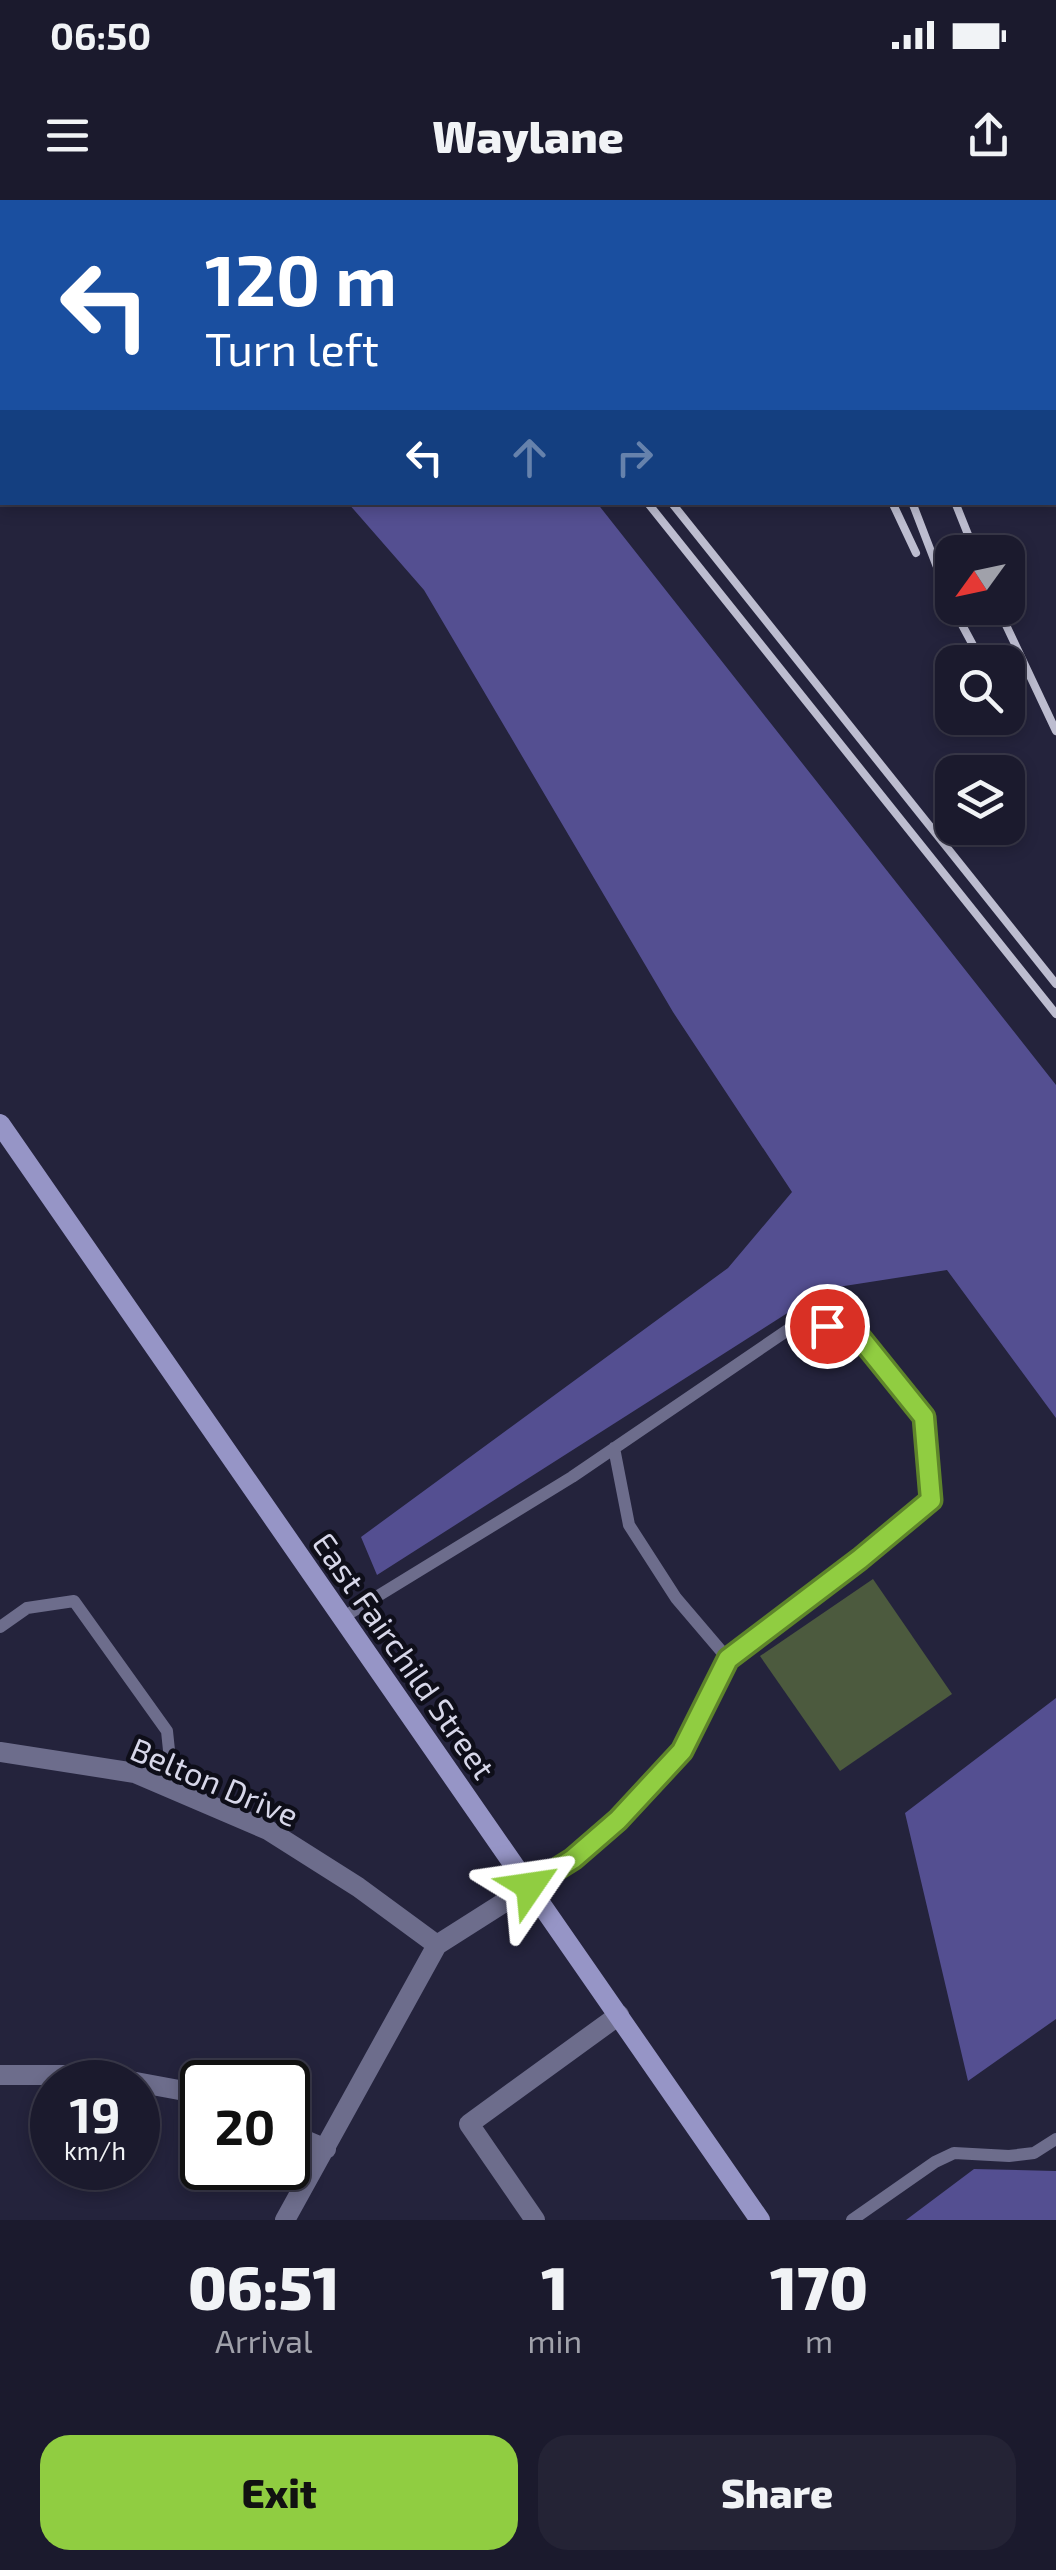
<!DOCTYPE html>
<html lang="en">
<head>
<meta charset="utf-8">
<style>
	:root { --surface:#1b1a2d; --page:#242335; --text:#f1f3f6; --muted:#a0a1aa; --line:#393849; --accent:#90cd41 }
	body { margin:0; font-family:"Exo 2",sans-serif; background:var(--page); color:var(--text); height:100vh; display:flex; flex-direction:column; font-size:38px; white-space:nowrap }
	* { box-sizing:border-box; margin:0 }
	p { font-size:32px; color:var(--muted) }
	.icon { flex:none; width:55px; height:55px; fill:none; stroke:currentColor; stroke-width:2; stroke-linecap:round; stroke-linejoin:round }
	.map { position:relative; height:2020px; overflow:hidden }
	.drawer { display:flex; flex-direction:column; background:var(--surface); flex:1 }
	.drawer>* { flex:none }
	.hud { position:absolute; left:0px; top:0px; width:1058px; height:305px; box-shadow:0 5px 15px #0003,0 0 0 2px var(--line); background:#1a4fa0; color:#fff; overflow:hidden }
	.needle { width:65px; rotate:237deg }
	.controls { position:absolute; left:935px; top:335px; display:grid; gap:20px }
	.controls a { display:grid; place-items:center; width:90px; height:90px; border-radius:20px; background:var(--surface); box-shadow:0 5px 15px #0003,0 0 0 2px var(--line); font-size:50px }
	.speed { position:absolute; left:30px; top:1860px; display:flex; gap:20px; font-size:50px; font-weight:700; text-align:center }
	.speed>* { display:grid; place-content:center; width:130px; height:130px; border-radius:50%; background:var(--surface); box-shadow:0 5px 15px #0003,0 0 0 2px var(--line); line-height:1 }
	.speed small { font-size:25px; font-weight:400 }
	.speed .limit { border:5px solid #111; border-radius:15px; background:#fff; color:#111 }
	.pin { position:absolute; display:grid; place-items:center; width:85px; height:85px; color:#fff; margin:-42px; border:5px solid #fff; border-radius:50%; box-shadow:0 2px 10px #0007 }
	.me { position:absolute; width:110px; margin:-55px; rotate:58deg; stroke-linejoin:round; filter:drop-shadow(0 0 8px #0008) }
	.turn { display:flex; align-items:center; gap:35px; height:210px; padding:0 40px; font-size:45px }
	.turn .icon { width:130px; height:130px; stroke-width:2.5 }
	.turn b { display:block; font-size:70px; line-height:85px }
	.lanes { display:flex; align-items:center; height:95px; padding:0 40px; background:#0003; justify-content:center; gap:50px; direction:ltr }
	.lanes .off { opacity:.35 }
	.eta { display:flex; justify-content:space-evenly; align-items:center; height:170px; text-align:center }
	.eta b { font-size:60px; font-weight:800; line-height:70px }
	.primary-button { display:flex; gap:20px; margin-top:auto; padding:20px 40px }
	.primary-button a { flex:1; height:115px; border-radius:30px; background:var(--accent); color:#111; font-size:40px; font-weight:800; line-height:115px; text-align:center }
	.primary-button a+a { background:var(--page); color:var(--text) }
	.status { display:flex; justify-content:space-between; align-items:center; height:70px; padding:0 50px; background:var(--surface); direction:ltr }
	.status svg { height:28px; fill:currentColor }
	header { display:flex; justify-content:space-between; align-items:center; height:130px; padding:0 40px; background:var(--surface); font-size:45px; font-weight:800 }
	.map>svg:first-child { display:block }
	.forest { fill:#544f91 }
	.building { fill:#4c5a3e }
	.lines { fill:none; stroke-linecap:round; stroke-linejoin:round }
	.lane { stroke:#6d6d8c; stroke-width:12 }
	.street { stroke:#6d6d8c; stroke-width:20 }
	.secondary { stroke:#9695c6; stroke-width:20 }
	.rail { stroke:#bdbdd0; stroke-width:8 }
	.route-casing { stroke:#5e852a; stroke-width:25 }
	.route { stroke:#90cd41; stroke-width:18 }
	.labels { text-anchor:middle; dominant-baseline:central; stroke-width:9; stroke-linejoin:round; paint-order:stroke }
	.street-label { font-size:32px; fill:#d7d7e9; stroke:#0e0e19 }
</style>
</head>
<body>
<div class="status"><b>06:50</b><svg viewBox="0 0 49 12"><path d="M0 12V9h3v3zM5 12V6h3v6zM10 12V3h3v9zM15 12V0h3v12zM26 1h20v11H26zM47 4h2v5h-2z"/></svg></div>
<header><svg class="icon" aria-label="menu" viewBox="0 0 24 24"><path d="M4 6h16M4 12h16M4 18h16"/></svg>Waylane<svg class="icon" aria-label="share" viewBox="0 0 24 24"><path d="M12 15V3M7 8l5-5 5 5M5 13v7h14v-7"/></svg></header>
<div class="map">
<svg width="1056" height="2020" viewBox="0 0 1056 2020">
	<rect width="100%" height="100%" fill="#24233c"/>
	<path class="forest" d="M84,0H358L360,2H86Z
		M348,303H597L1056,885V1218L947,1070L825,1089L377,1375L361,1337L728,1068L792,992L673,812L424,390Z
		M1056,1498V1819L968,1881L905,1613Z
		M974,1969L1056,1971V2020H906Z"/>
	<path class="building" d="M873,1379L952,1494L840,1571L760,1456Z"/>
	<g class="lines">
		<path class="lane" d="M1055,18L1056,17
			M614,1248L629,1325L676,1398L728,1459
			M342,1418L572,1277L801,1121L854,1130L924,1217L931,1300L728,1459L682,1551L618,1620L573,1659L530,1686
			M0,1427L27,1408L74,1401L167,1531L173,1589
			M852,2020L935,1962L954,1953L1009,1956L1034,1953L1056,1939"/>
		<path class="street" d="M0,1552L135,1573L268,1630L358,1687L437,1745
			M0,1875H98L190,1892L202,1897
			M288,1933L326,1949
			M285,2020L437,1745L530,1686
			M535,2020L469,1924L619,1815"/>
		<path class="secondary" d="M0,924L760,2020"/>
		<path class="rail" d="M405,0L407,2
			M429,0L431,2
			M725,0L726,2
			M807,0V2
			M841,0V2
			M647,302L1056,814
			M671,302L1056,784
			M892,302L916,353
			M912,302L952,406
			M955,302L975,352
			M953,408L982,462
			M998,408L1056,531"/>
	</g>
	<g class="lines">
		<defs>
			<path id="route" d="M530,1686L573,1659L618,1620L682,1551L728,1459L860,1359L931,1300L924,1217L854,1130L827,1126"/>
		</defs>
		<use href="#route" class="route-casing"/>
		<use href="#route" class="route"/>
	</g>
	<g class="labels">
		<g class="street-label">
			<text transform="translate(405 1455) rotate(55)">East Fairchild Street</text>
			<text transform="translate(215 1581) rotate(23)">Belton Drive</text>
		</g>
	</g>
</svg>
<div class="controls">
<a><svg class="needle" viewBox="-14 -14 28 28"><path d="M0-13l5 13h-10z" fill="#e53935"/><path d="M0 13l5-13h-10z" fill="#a0a1aa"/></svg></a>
<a><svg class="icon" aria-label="search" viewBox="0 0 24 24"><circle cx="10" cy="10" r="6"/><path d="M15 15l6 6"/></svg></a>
<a><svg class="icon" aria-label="layers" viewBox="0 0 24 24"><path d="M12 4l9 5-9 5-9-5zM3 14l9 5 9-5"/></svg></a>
</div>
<div class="speed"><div>19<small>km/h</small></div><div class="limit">20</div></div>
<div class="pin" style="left:827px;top:1126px;background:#d93025"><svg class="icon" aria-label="arrive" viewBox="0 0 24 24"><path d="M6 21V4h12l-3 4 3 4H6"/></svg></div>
<svg class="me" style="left:530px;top:1686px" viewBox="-20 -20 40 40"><path d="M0-17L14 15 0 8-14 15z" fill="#90cd41" stroke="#fff" stroke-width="4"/></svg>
<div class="hud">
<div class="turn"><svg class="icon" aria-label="left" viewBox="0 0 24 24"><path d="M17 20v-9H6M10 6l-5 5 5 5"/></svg><div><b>120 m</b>Turn left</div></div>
<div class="lanes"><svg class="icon" aria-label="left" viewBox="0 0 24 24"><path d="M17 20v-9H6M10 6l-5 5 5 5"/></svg><svg class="icon off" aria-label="ahead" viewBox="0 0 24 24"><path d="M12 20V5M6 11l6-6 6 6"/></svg><svg class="icon off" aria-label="right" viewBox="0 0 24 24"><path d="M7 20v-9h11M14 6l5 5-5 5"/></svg></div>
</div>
</div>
<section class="drawer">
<div class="eta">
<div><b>06:51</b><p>Arrival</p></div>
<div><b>1</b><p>min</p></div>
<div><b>170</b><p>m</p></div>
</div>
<div class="primary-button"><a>Exit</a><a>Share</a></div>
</section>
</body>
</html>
